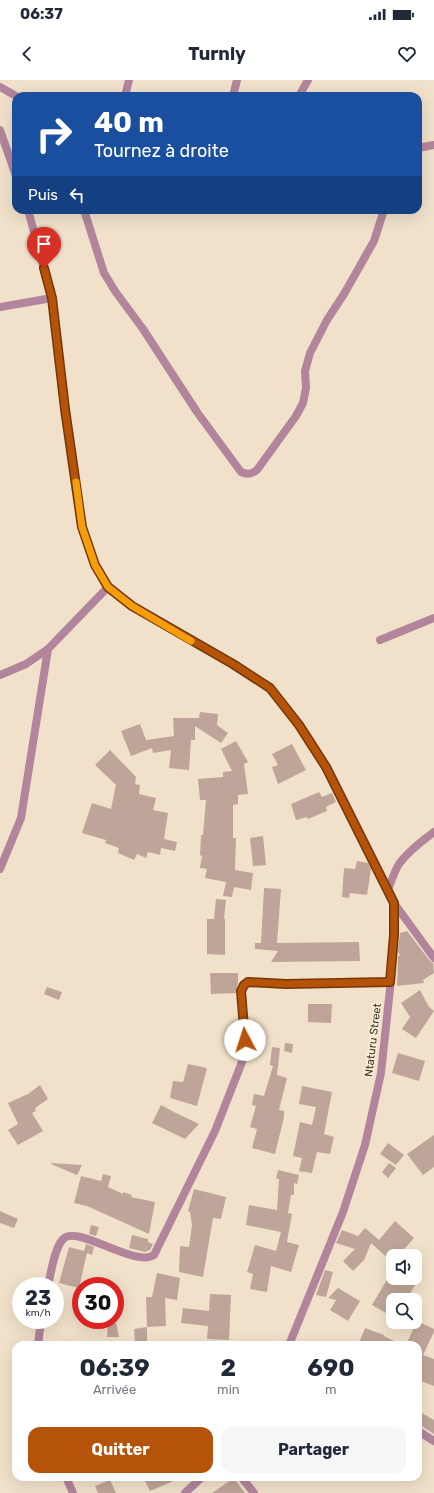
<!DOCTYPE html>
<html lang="fr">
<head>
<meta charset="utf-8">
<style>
	:root { --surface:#fff; --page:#f6f6f7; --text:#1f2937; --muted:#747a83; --accent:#b45309 }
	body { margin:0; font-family:Rubik,sans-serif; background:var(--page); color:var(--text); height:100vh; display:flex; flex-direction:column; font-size:15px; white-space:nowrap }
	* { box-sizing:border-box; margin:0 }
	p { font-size:13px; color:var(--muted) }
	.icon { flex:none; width:22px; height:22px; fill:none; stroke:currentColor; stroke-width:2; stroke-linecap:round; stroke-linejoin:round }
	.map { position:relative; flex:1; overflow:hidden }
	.sheet { position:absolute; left:12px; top:1261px; width:410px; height:140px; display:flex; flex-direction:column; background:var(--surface); border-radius:12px; box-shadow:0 4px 16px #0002 }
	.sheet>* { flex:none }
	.hud { position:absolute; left:12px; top:12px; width:410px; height:122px; border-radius:12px; box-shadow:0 4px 16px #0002; background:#1a4fa0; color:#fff; overflow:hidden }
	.controls { position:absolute; left:386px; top:1169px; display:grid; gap:8px }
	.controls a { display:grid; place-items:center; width:36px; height:36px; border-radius:8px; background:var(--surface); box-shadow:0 4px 16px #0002; font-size:20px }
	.speed { position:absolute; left:12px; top:1197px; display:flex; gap:8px; font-size:20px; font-weight:700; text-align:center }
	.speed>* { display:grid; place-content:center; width:52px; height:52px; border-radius:50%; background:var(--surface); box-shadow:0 4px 16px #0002; line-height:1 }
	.speed small { font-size:10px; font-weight:400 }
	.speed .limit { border:6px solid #d22; background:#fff; color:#111 }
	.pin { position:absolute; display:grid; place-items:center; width:34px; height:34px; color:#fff; margin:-41px -17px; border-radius:50% 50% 50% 0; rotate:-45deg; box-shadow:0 0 4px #0007 }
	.pin .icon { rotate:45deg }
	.me { position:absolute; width:44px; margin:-22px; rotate:355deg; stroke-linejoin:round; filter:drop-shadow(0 0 3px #0008) }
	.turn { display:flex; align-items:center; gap:14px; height:84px; padding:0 16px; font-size:18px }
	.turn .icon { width:52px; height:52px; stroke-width:2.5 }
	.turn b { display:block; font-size:28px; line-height:34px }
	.then { display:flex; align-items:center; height:38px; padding:0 16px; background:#0003; gap:8px; font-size:15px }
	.eta { display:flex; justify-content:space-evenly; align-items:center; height:68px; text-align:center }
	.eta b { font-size:24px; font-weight:700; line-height:28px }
	.primary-button { display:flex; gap:8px; margin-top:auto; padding:8px 16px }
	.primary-button a { flex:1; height:46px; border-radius:12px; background:var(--accent); color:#fff; font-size:16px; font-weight:700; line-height:46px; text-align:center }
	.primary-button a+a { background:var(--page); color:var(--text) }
	.status { display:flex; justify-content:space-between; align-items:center; height:28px; padding:0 20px; background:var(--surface); direction:ltr }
	.status svg { height:11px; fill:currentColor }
	header { display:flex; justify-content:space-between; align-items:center; height:52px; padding:0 16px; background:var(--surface); font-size:18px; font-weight:700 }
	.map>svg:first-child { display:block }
	.building { fill:#bfa599 }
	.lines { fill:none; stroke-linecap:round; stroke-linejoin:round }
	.minor { stroke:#b2859c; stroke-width:8 }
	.tertiary { stroke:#b2859c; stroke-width:8 }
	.route-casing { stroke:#753606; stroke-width:10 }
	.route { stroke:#b45309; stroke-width:7 }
	.slow { stroke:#f59e0b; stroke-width:7 }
	.labels { text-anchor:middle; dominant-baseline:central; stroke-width:3; stroke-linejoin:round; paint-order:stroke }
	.street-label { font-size:11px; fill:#393229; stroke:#feeed7 }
</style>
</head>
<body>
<div class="status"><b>06:37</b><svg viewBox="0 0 49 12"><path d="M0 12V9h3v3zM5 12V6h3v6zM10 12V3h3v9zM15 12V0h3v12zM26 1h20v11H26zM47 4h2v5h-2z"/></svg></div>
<header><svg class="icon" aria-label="back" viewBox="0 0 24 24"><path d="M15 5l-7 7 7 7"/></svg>Turnly<svg class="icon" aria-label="heart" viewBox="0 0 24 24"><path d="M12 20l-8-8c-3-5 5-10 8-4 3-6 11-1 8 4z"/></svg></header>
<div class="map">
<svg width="434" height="1413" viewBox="0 0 434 1413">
	<rect width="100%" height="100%" fill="#f1e1ca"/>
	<path class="building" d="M200,632L218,634L217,645L228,653L221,663L195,646V660H191L189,690L169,688L171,670L153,673L152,668L131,676L121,651L140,644L146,660L174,656L173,638H199Z
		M236,661L248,682L244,684L248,714L238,715V724L233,725V758H236L235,790L253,793L251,810L234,807L232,817L223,816L226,802L205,798L207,789L200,788L202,776L200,775L201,755H203L206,720H200L198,699L223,697V692L232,691L221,669Z
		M292,664L306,690L278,704L272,687L278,685L272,674Z
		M110,670L136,697L135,704L140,705L139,714L156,718L153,730L168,733L164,759L177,762L175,771L161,768L160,775L148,772L146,778L137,774L134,780L118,773L119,768L105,763L106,760L82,753L92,723L111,729L116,705L95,685Z
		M319,712L322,717L332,713L336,722L326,727L327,731L308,739L307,737L296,740L291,724Z
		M263,756L266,785L253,786L250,758Z
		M357,781L368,783L371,789L367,815L350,813L349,818L342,817L344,788L355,789Z
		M264,808L281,809L277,863L359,862L360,881L271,882L278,871L255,869V863H261Z
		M216,819L226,820L224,839H225V875L207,874V839H214Z
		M407,851L430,881L433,883L434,893L423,900L424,903L397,906L398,876H400L398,871L400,853Z
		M210,893H238V903L236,913L211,914Z
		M47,907L62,912L59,920L44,914Z
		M420,910L429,927L434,931L416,958L402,949L410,937L401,923Z
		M308,924H332L331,943L308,942Z
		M285,963L293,964L292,973L284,971Z
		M272,967L280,968L277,995L287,998L279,1030L284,1031V1037L275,1074L252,1068L257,1049L250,1047L256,1026L252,1025L254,1014L264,1016L273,986L270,985Z
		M398,973L425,981L419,1001L392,993Z
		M188,984L207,988L197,1026L170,1018L173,1001L183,1002Z
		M40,1005L48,1019L35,1028L36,1031L32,1033L43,1051L18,1065L8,1050L18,1044L8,1023L28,1014Z
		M302,1006L332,1012L324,1054L334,1057L330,1074L317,1072L312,1093L299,1091L302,1078L293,1076L300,1042L312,1045L316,1027L299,1024Z
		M161,1025L174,1032L199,1044L185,1059L152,1043Z
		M434,1055V1087L423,1095L407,1074Z
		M388,1063L404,1075L396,1085L380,1074Z
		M51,1083L82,1085L77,1095L51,1084Z
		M389,1083L396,1088L388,1098L382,1092Z
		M278,1090L299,1095L297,1104L294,1103V1115H291L288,1133L292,1134L287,1162L299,1165L291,1192L271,1186L267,1212L250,1209L253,1194L247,1192L255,1165L276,1171L281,1152L246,1145L249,1125L277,1130L279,1099H276Z
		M103,1094L111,1096L108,1107L123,1114V1112L132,1115L131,1117L155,1122L149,1154L87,1126L74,1123L81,1096L101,1101Z
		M194,1109L226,1117L221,1139L213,1138L203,1197L179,1192L180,1166L189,1167L192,1145L190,1132L188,1131Z
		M0,1131L18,1139L14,1148L0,1143Z
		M395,1141L414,1158L398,1176H393V1183L371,1163L364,1180L353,1191L343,1181L355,1169L336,1163L342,1150L358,1156L365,1148L379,1160Z
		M91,1145L99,1147L96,1156L89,1154Z
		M132,1155L148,1159V1162L153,1164L150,1170L145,1172L129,1168Z
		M86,1164L94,1167L92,1175L87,1173L79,1208L59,1203L69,1167L84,1171Z
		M325,1190L333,1192L326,1217L316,1215Z
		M157,1193L180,1198L177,1220L165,1218L166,1246L147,1247L146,1217H152Z
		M388,1198H404L415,1205L406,1220H393V1237L372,1225Z
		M338,1208L360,1221L348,1241L330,1230L336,1220L328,1218Z
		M210,1214L231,1215L229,1260L207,1259L208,1246L181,1243L183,1228L209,1231Z
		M417,1241L434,1249V1252L423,1275L434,1279V1306L418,1300V1265H406Z
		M108,1242L116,1243L119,1257H107Z
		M147,1247V1265H135L134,1249Z
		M365,1248L384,1255V1256L402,1265H358Z
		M420,1332L434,1340V1354L420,1345Z
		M143,1397H183L150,1411Z
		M234,1398L245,1413H212Z
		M110,1400L116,1413H98L95,1406Z"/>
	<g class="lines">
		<path class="minor" d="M0,7L16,16
			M125,16L129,0
			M233,16L237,0
			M299,16L308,0
			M418,68L434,65
			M84,130L104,193L115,211L143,249L197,332L241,392C248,395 251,394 257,390L296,336L303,323L306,308L305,291L310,273L327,240L344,214L374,161L384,130
			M0,227L52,218
			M380,560L434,538
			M0,595L26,584L48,569L108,507
			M0,789L21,738L48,569
			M388,810C391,802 394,792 399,784C407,773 423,760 434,752
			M394,823L434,878
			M48,1206C51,1193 54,1169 63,1159C77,1144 135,1188 154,1175L215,1051L242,982L245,960L241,911L243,905L249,902L286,904L390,902
			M38,1265L41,1240
			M418,1351L434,1361
			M66,1397L73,1413
			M241,1397L254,1413"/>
		<path class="tertiary" d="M0,50L16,96
			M28,130L52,218L65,329L82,447L95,485L108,507L132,526L233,585L270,608L299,645L326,687L394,823V855L390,909L381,993L365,1065L343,1132L289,1265
			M185,1413L202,1397"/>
	</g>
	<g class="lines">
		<defs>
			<path id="route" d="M44,188L52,218L65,329L82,447L95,485L108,507L132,526L233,584L270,608L299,645L326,687L394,823V855L390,902L286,904L248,902L244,905L241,911L245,960"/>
		</defs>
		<use href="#route" class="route-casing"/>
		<use href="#route" class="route"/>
		<path class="slow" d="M76,402L82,447L95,485L108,507L132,526L191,561"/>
	</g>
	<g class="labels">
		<g class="street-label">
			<text transform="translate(373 960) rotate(-83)">Ntaturu Street</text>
		</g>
	</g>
</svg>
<div class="controls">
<a><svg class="icon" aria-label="sound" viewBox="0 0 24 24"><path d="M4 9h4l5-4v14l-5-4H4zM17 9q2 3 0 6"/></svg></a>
<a><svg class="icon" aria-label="search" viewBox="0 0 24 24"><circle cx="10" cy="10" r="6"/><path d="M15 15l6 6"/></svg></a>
</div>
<div class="speed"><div>23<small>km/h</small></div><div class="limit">30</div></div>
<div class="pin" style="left:44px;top:188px;background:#d93025"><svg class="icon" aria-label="arrive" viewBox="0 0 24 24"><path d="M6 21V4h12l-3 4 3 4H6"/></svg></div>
<svg class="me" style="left:245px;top:960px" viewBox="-20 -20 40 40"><circle r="19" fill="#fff"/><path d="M0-13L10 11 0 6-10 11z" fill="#b45309"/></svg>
<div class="hud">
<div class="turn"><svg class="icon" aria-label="right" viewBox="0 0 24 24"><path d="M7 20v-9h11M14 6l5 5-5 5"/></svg><div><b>40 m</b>Tournez à droite</div></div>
<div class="then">Puis<svg class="icon" aria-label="left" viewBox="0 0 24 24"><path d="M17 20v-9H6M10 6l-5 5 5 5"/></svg></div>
</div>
<section class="sheet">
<div class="eta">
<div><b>06:39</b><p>Arrivée</p></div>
<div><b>2</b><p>min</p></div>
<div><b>690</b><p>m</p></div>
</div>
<div class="primary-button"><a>Quitter</a><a>Partager</a></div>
</section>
</div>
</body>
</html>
